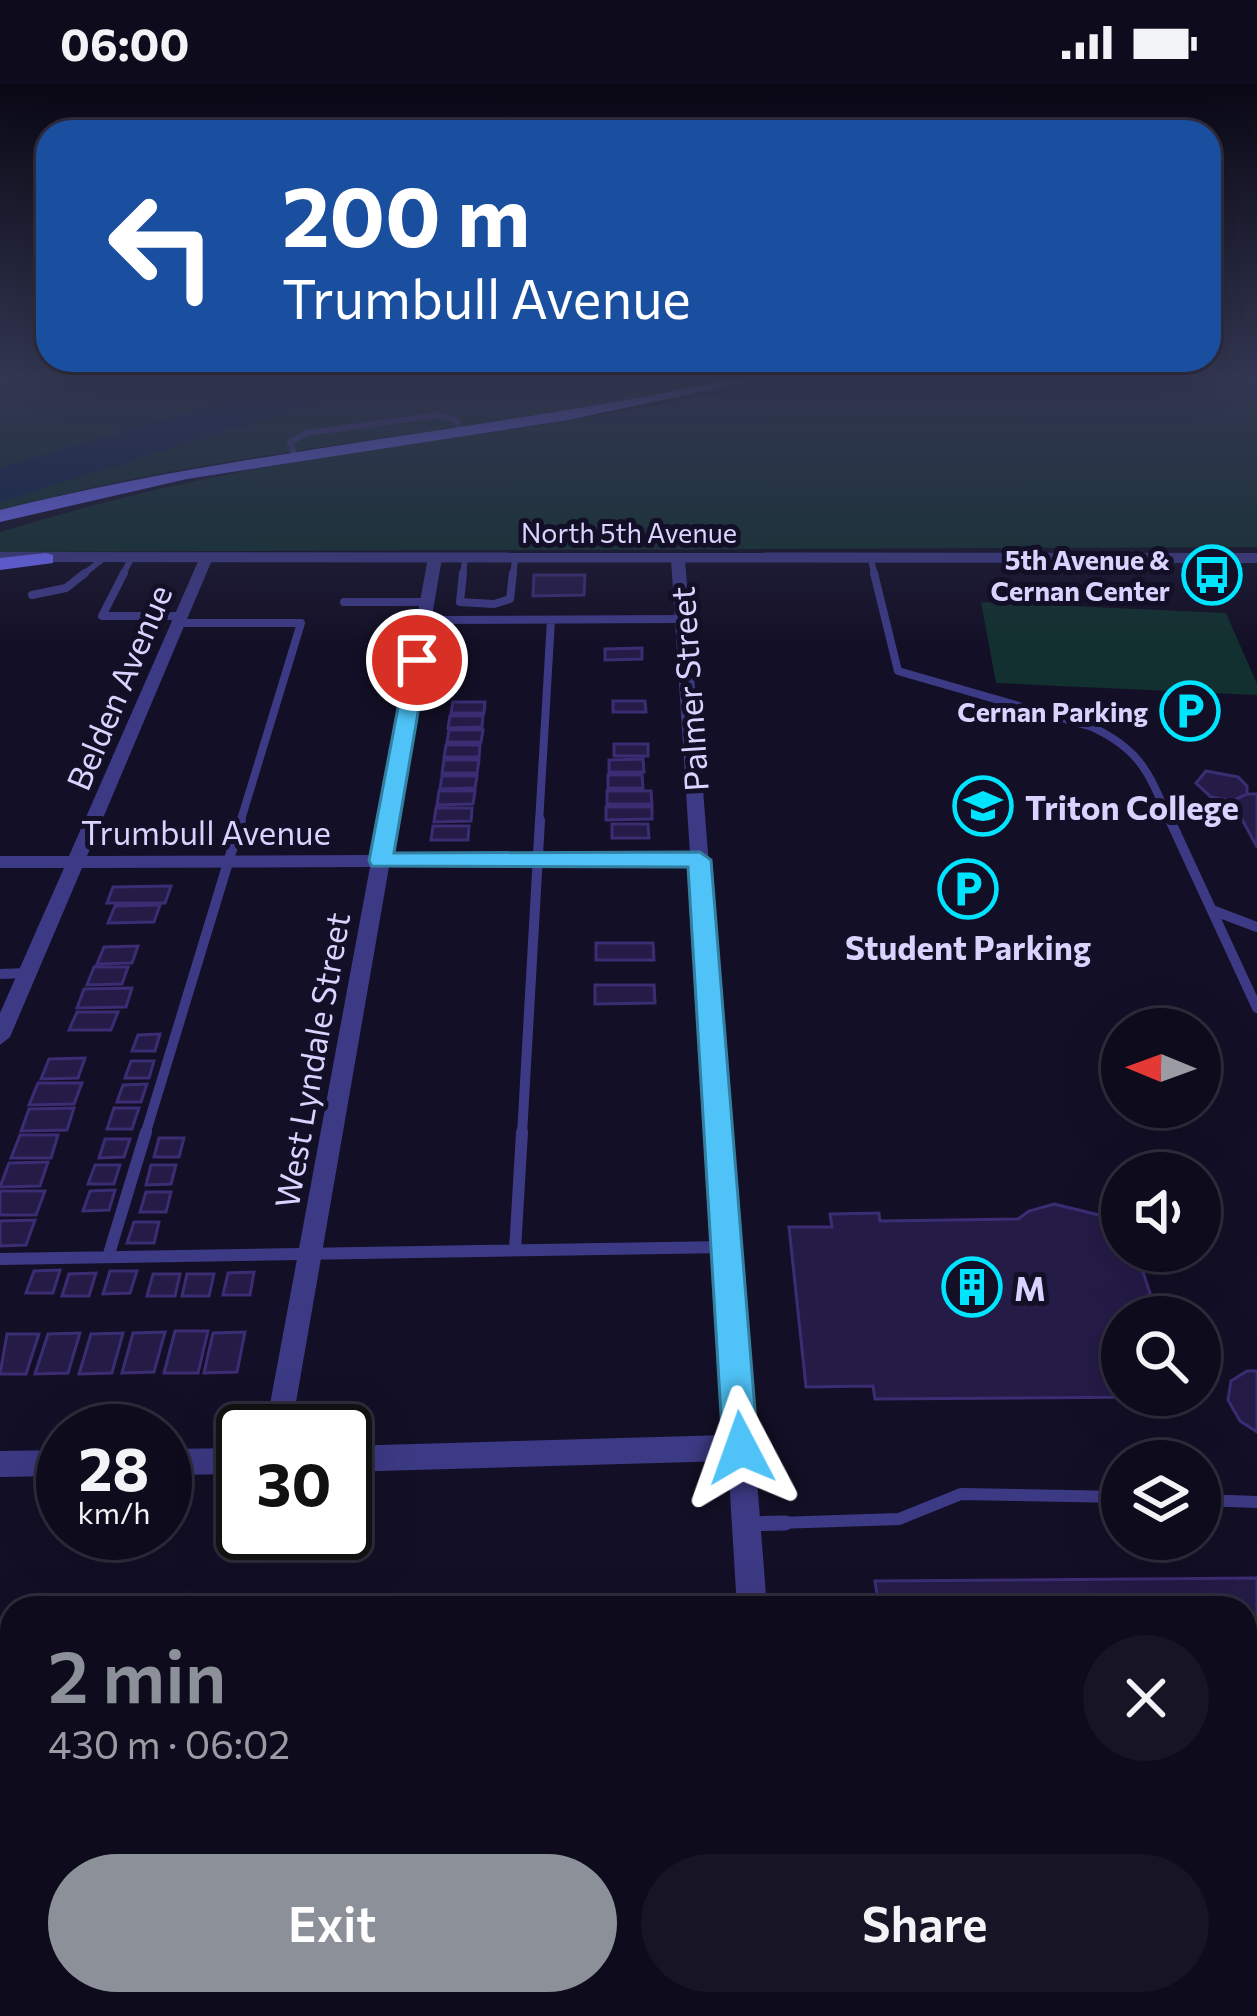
<!DOCTYPE html>
<html lang="en">
<head>
<meta charset="utf-8">
<style>
	:root { --surface:#0e0b1c; --page:#171425; --text:#f1f3f6; --muted:#9b9ba3; --line:#2e2b3b; --accent:#8c9099 }
	body { margin:0; font-family:Commissioner,sans-serif; background:var(--page); color:var(--text); height:100vh; display:flex; flex-direction:column; font-size:45px; white-space:nowrap }
	* { box-sizing:border-box; margin:0 }
	p { font-size:39px; color:var(--muted) }
	.icon { flex:none; width:66px; height:66px; fill:none; stroke:currentColor; stroke-width:2; stroke-linecap:round; stroke-linejoin:round }
	.map { position:relative; flex:1; overflow:hidden }
	.panel { position:absolute; left:0px; top:1512px; width:1257px; height:420px; display:flex; flex-direction:column; background:var(--surface); border-radius:36px 36px 0 0; box-shadow:0 12px 48px #0002,0 0 0 3px var(--line) }
	.panel>* { flex:none }
	.top-card { position:absolute; left:36px; top:36px; width:1185px; height:252px; border-radius:36px; box-shadow:0 12px 48px #0002,0 0 0 3px var(--line); background:#1a4fa0; color:#fff; overflow:hidden }
	.needle { width:78px; rotate:271deg }
	.buttons { position:absolute; left:1101px; top:924px; display:grid; gap:24px }
	.buttons a { display:grid; place-items:center; width:120px; height:120px; border-radius:50%; background:var(--surface); box-shadow:0 12px 48px #0002,0 0 0 3px var(--line); font-size:60px }
	.speed { position:absolute; left:36px; top:1320px; display:flex; gap:24px; font-size:60px; font-weight:700; text-align:center }
	.speed>* { display:grid; place-content:center; width:156px; height:156px; border-radius:50%; background:var(--surface); box-shadow:0 12px 48px #0002,0 0 0 3px var(--line); line-height:1 }
	.speed small { font-size:30px; font-weight:400 }
	.speed .limit { border:6px solid #111; border-radius:18px; background:#fff; color:#111 }
	.pin { position:absolute; display:grid; place-items:center; width:102px; height:102px; color:#fff; margin:-51px; border:6px solid #fff; border-radius:50%; box-shadow:0 3px 12px #0007 }
	.me { position:absolute; width:132px; margin:-66px; rotate:356deg; stroke-linejoin:round; filter:drop-shadow(0 0 9px #0008) }
	.turn { display:flex; align-items:center; gap:42px; height:252px; padding:0 48px; font-size:54px }
	.turn .icon { width:156px; height:156px; stroke-width:2.5 }
	.turn b { display:block; font-size:84px; line-height:102px }
	.round { display:grid; place-items:center; flex:none; width:126px; height:126px; border-radius:63px; background:var(--page) }
	.summary { display:flex; align-items:center; justify-content:space-between; height:204px; padding:0 48px }
	h1 { font-size:72px; font-weight:600; line-height:90px; color:var(--accent) }
	.primary-button { display:flex; gap:24px; margin-top:auto; padding:24px 48px }
	.primary-button a { flex:1; height:138px; border-radius:72px; background:var(--accent); color:#fff; font-size:48px; font-weight:600; line-height:138px; text-align:center }
	.primary-button a+a { background:var(--page); color:var(--text) }
	.status { display:flex; justify-content:space-between; align-items:center; height:84px; padding:0 60px; background:var(--surface); direction:ltr }
	.status svg { height:33px; fill:currentColor }
	.map>svg:first-child { display:block }
	.green { fill:#12302f }
	.water { fill:#0c2248 }
	.building { fill:#241b47; stroke:#3b2d73; stroke-width:3 }
	.lines { fill:none; stroke-linecap:round; stroke-linejoin:round }
	.service-far4 { stroke:#3d3a85; stroke-width:6 }
	.service-far3 { stroke:#3d3a85; stroke-width:8 }
	.service-far2 { stroke:#3d3a85; stroke-width:10 }
	.service-far1 { stroke:#3d3a85; stroke-width:12 }
	.service { stroke:#3d3a85; stroke-width:15 }
	.minor { fill:#3d3a85; fill-rule:evenodd }
	.tertiary { fill:#3d3a85; fill-rule:evenodd }
	.secondary { fill:#6f6bff; fill-rule:evenodd }
	.route { fill:#4fc3f7; stroke:#337fa1; stroke-width:3 }
	.labels { text-anchor:middle; dominant-baseline:central; stroke-width:10; stroke-linejoin:round; paint-order:stroke }
	.far-street-label { font-size:27px; fill:#d9d4ff; stroke:#130f26 }
	.far-poi-label { font-size:27px; font-weight:bold; fill:#d9d4ff; stroke:#130f26; text-anchor:end }
	.street-label { font-size:33px; fill:#d9d4ff; stroke:#130f26 }
	.poi-label { font-size:33px; font-weight:bold; fill:#d9d4ff; stroke:#130f26; text-anchor:start }
</style>
</head>
<body>
<div class="status"><b>06:00</b><svg viewBox="0 0 49 12"><path d="M0 12V9h3v3zM5 12V6h3v6zM10 12V3h3v9zM15 12V0h3v12zM26 1h20v11H26zM47 4h2v5h-2z"/></svg></div>
<div class="map">
<svg width="1257" height="1932" viewBox="0 0 1257 1932">
	<rect width="100%" height="100%" fill="#130f26"/>
	<path class="green" d="M0,294H730C489,352 239,359 0,427Z
		M781,294H1257V463L0,468V448C82,423 165,402 249,386C426,354 606,338 781,294Z
		M981,518L1226,529L1257,600V611L996,599Z"/>
	<path class="water" d="M299,294H395L0,418V384Z"/>
	<path class="building" d="M534,491H585L584,511L533,512Z
		M642,564V575L605,576V565Z
		M613,617H645L646,628H613Z
		M453,618H485L484,629H451Z
		M450,632H483L482,643L448,644Z
		M449,646H483L481,658H447Z
		M614,660H648V672H614Z
		M446,661H480L479,673H444Z
		M643,675L644,688H609V676Z
		M444,676H479L477,689H442Z
		M1206,687L1238,693L1247,702V710L1232,717L1211,713L1196,699Z
		M608,691H642L643,704H608Z
		M442,692H477L475,704L440,705Z
		M439,707H475L473,720L437,721Z
		M607,707H651L652,720H607Z
		M1247,710H1257V763L1232,717Z
		M606,723H652V735L606,736Z
		M436,724H472L471,737L434,738Z
		M612,740H648L649,754H612Z
		M433,742H469L468,756H431Z
		M171,802L165,819H107L113,803Z
		M160,821L154,838L108,839L115,822Z
		M596,859H653L654,876H596Z
		M138,862L132,879L97,880L104,863Z
		M94,883H128L122,900L87,901Z
		M595,901H654L655,919L595,920Z
		M132,904L126,923L77,924L84,905Z
		M77,928H118L111,946H69Z
		M160,950L155,967H132L138,951Z
		M85,974L78,994L41,995L49,975Z
		M131,977H154L149,994H125Z
		M38,999H82L74,1020L29,1021Z
		M147,1000L141,1018H117L123,1001Z
		M74,1024L67,1046L21,1047L29,1025Z
		M114,1024H139L132,1045H107Z
		M20,1051H58L51,1074H11Z
		M159,1054H184L179,1073H154Z
		M105,1055H130L124,1073L99,1074Z
		M48,1078L40,1102L0,1103L9,1079Z
		M95,1081H120L114,1100H88Z
		M151,1081H176L171,1100L146,1101Z
		M115,1106L109,1126L83,1127L90,1107Z
		M0,1107H45L36,1131H0Z
		M146,1108H171L166,1128H140Z
		M1054,1120L1103,1132L1122,1147V1167H1136L1158,1233H1122V1311L1159,1313L875,1315L873,1302L806,1303L789,1143H832L830,1130L879,1129L880,1137L1018,1135L1029,1127Z
		M35,1136L26,1161L0,1162V1137Z
		M134,1138H159L154,1159H127Z
		M60,1186L53,1209H26L34,1187Z
		M110,1187H137L130,1209L103,1210Z
		M254,1188L250,1211H223L228,1189Z
		M96,1189L89,1212H62L69,1190Z
		M153,1190H180L175,1212H147Z
		M187,1190H214L209,1212H182Z
		M175,1247H208L198,1289H164Z
		M165,1248L154,1288L122,1289L133,1249Z
		M245,1248L237,1288L204,1289L213,1249Z
		M80,1249L68,1289L35,1290L48,1250Z
		M123,1249L112,1289L79,1290L91,1250Z
		M7,1250H39L26,1290H0Z
		M1247,1287H1257V1348L1240,1337L1228,1316L1231,1297Z
		M1257,1494V1932H933L932,1920H1245V1524H879L875,1497Z
		M0,1763H12V1920H352L351,1932H0Z"/>
	<g class="lines">
		<path class="service-far4" d="M295,373L290,358L307,349L439,331L455,336L463,348
			M871,476L875,492
			M81,492L103,475
			M122,492L131,475
			M463,492L465,474
			M513,492L515,475"/>
		<path class="service-far3" d="M124,489L102,532H181
			M463,489L460,518L494,520L510,515L513,489
			M874,489L898,587L1092,643C1143,667 1149,691 1171,739
			M32,511L66,504L85,489
			M344,518H427
			M424,536L683,535
			M178,539H301L240,739
			M539,739L551,536"/>
		<path class="service-far2" d="M1170,736L1257,924
			M1212,826L1257,843
			M0,890L27,889
			M145,1051L241,736
			M522,1051L540,736"/>
		<path class="service-far1" d="M515,1166L522,1048
			M108,1173L146,1048
			M0,1175L727,1163
			M1200,1416L1257,1418
			M746,1440L899,1435L961,1410L1122,1413"/>
		<path class="service" d="M746,1440L785,1439
			M0,1690H12
			M531,1932L532,1920"/>
		<path class="minor" d="M435,470L442,474L391,771L690,770L671,475L678,471L685,475L767,1524H737L728,1377L345,1388V1362L727,1351L691,782L389,783L291,1347H265L370,783L82,784L10,953L0,961V929L64,784H0V772H69L200,473L212,476L87,772L373,771L428,474Z
			M243,1364V1390L165,1391V1365Z
			M63,1366V1392L0,1393V1367Z
			M763,1920H797L798,1932H762Z"/>
		<path class="tertiary" d="M0,468L1257,469V479L0,478Z"/>
		<path class="secondary" d="M737,294H765L568,336L187,395L0,438V426C243,365 492,347 737,294Z
			M46,469L53,471V479L0,486V474Z"/>
	</g>
	<linearGradient id="sky" x2="0" y2="1"><stop stop-color="#0a0815"/><stop offset="0.52" stop-color="#333752"/><stop offset="1" stop-color="#333752" stop-opacity="0"/></linearGradient>
	<rect width="1257" height="564" fill="url(#sky)"/>
	<path class="route" d="M417,570L427,576L394,769L700,768L711,776L758,1364L753,1376L741,1381L728,1376L723,1364L688,783L372,782L369,777L407,576Z"/>
	<defs>
		<symbol id="bus-ring" viewBox="-11 -11 22 22"><circle r="9.5" fill="#130f26" stroke="#00e5ff" stroke-width="1.5"/><path d="M-5-6H5V4H4V6H2V4H-2V6H-4V4H-5ZM-3.5-4V0h7V-4ZM-3.5 1.2v1.5H-2V1.2ZM2 1.2v1.5H3.5V1.2Z" fill="#00e5ff"/></symbol>
		<symbol id="parking-ring" viewBox="-11 -11 22 22"><circle r="9.5" fill="#130f26" stroke="#00e5ff" stroke-width="1.5"/><path d="M-3.5-5.5H1a3.5 3.5 0 0 1 0 7H-1V5.5H-3.5ZM-1-3.4V-.6H.8a1.4 1.4 0 0 0 0-2.8Z" fill="#00e5ff"/></symbol>
		<symbol id="university-ring" viewBox="-11 -11 22 22"><circle r="9.5" fill="#130f26" stroke="#00e5ff" stroke-width="1.5"/><path d="M0-5L7-2L0 1L-7-2ZM-4 1L0 2.5L4 1V4Q0 6-4 4Z" fill="#00e5ff"/></symbol>
		<symbol id="building-ring" viewBox="-11 -11 22 22"><circle r="9.5" fill="#130f26" stroke="#00e5ff" stroke-width="1.5"/><path d="M-4-6H4V6H1V3H-1V6H-4ZM-2.5-4.3h1.7v1.8h-1.7ZM.8-4.3h1.7v1.8H.8ZM-2.5-1h1.7V.8h-1.7ZM.8-1h1.7V.8H.8Z" fill="#00e5ff"/></symbol>
	</defs>
	<g fill-rule="evenodd">
		<use href="#bus-ring" x="1179" y="458" width="66" height="66"/>
		<use href="#parking-ring" x="1157" y="594" width="66" height="66"/>
		<use href="#university-ring" x="950" y="689" width="66" height="66"/>
		<use href="#parking-ring" x="935" y="772" width="66" height="66"/>
		<use href="#building-ring" x="939" y="1170" width="66" height="66"/>
	</g>
	<g class="labels">
		<g class="far-street-label">
			<text x="629" y="448">North 5th Avenue</text>
		</g>
		<g class="far-poi-label">
			<text x="1170" y="475">5th Avenue &amp;<tspan x="1170" dy="31">Cernan Center</tspan></text>
			<text x="1148" y="627">Cernan Parking</text>
		</g>
		<g class="street-label">
			<text transform="translate(118 603) rotate(-67)">Belden Avenue</text>
			<text transform="translate(688 605) rotate(-94)">Palmer Street</text>
			<text x="206" y="747">Trumbull Avenue</text>
			<text transform="translate(311 976) rotate(-80)">West Lyndale Street</text>
		</g>
		<g class="poi-label">
			<text x="1025" y="722">Triton College</text>
			<text x="968" y="862" text-anchor="middle">Student Parking</text>
			<text x="1014" y="1203">M</text>
		</g>
	</g>
</svg>
<div class="buttons">
<a><svg class="needle" viewBox="-14 -14 28 28"><path d="M0-13l5 13h-10z" fill="#e53935"/><path d="M0 13l5-13h-10z" fill="#9b9ba3"/></svg></a>
<a><svg class="icon" aria-label="sound" viewBox="0 0 24 24"><path d="M4 9h4l5-4v14l-5-4H4zM17 9q2 3 0 6"/></svg></a>
<a><svg class="icon" aria-label="search" viewBox="0 0 24 24"><circle cx="10" cy="10" r="6"/><path d="M15 15l6 6"/></svg></a>
<a><svg class="icon" aria-label="layers" viewBox="0 0 24 24"><path d="M12 4l9 5-9 5-9-5zM3 14l9 5 9-5"/></svg></a>
</div>
<div class="speed"><div>28<small>km/h</small></div><div class="limit">30</div></div>
<div class="pin" style="left:417px;top:576px;background:#d93025"><svg class="icon" aria-label="arrive" viewBox="0 0 24 24"><path d="M6 21V4h12l-3 4 3 4H6"/></svg></div>
<svg class="me" style="left:741px;top:1364px" viewBox="-20 -20 40 40"><path d="M0-17L14 15 0 8-14 15z" fill="#4fc3f7" stroke="#fff" stroke-width="4"/></svg>
<div class="top-card">
<div class="turn"><svg class="icon" aria-label="left" viewBox="0 0 24 24"><path d="M17 20v-9H6M10 6l-5 5 5 5"/></svg><div><b>200 m</b>Trumbull Avenue</div></div>
</div>
<section class="panel">
<div class="summary"><div><h1>2 min</h1><p>430 m · 06:02</p></div><a class="round"><svg class="icon" aria-label="close" viewBox="0 0 24 24"><path d="M6 6l12 12M18 6L6 18"/></svg></a></div>
<div class="primary-button"><a>Exit</a><a>Share</a></div>
</section>
</div>
</body>
</html>
